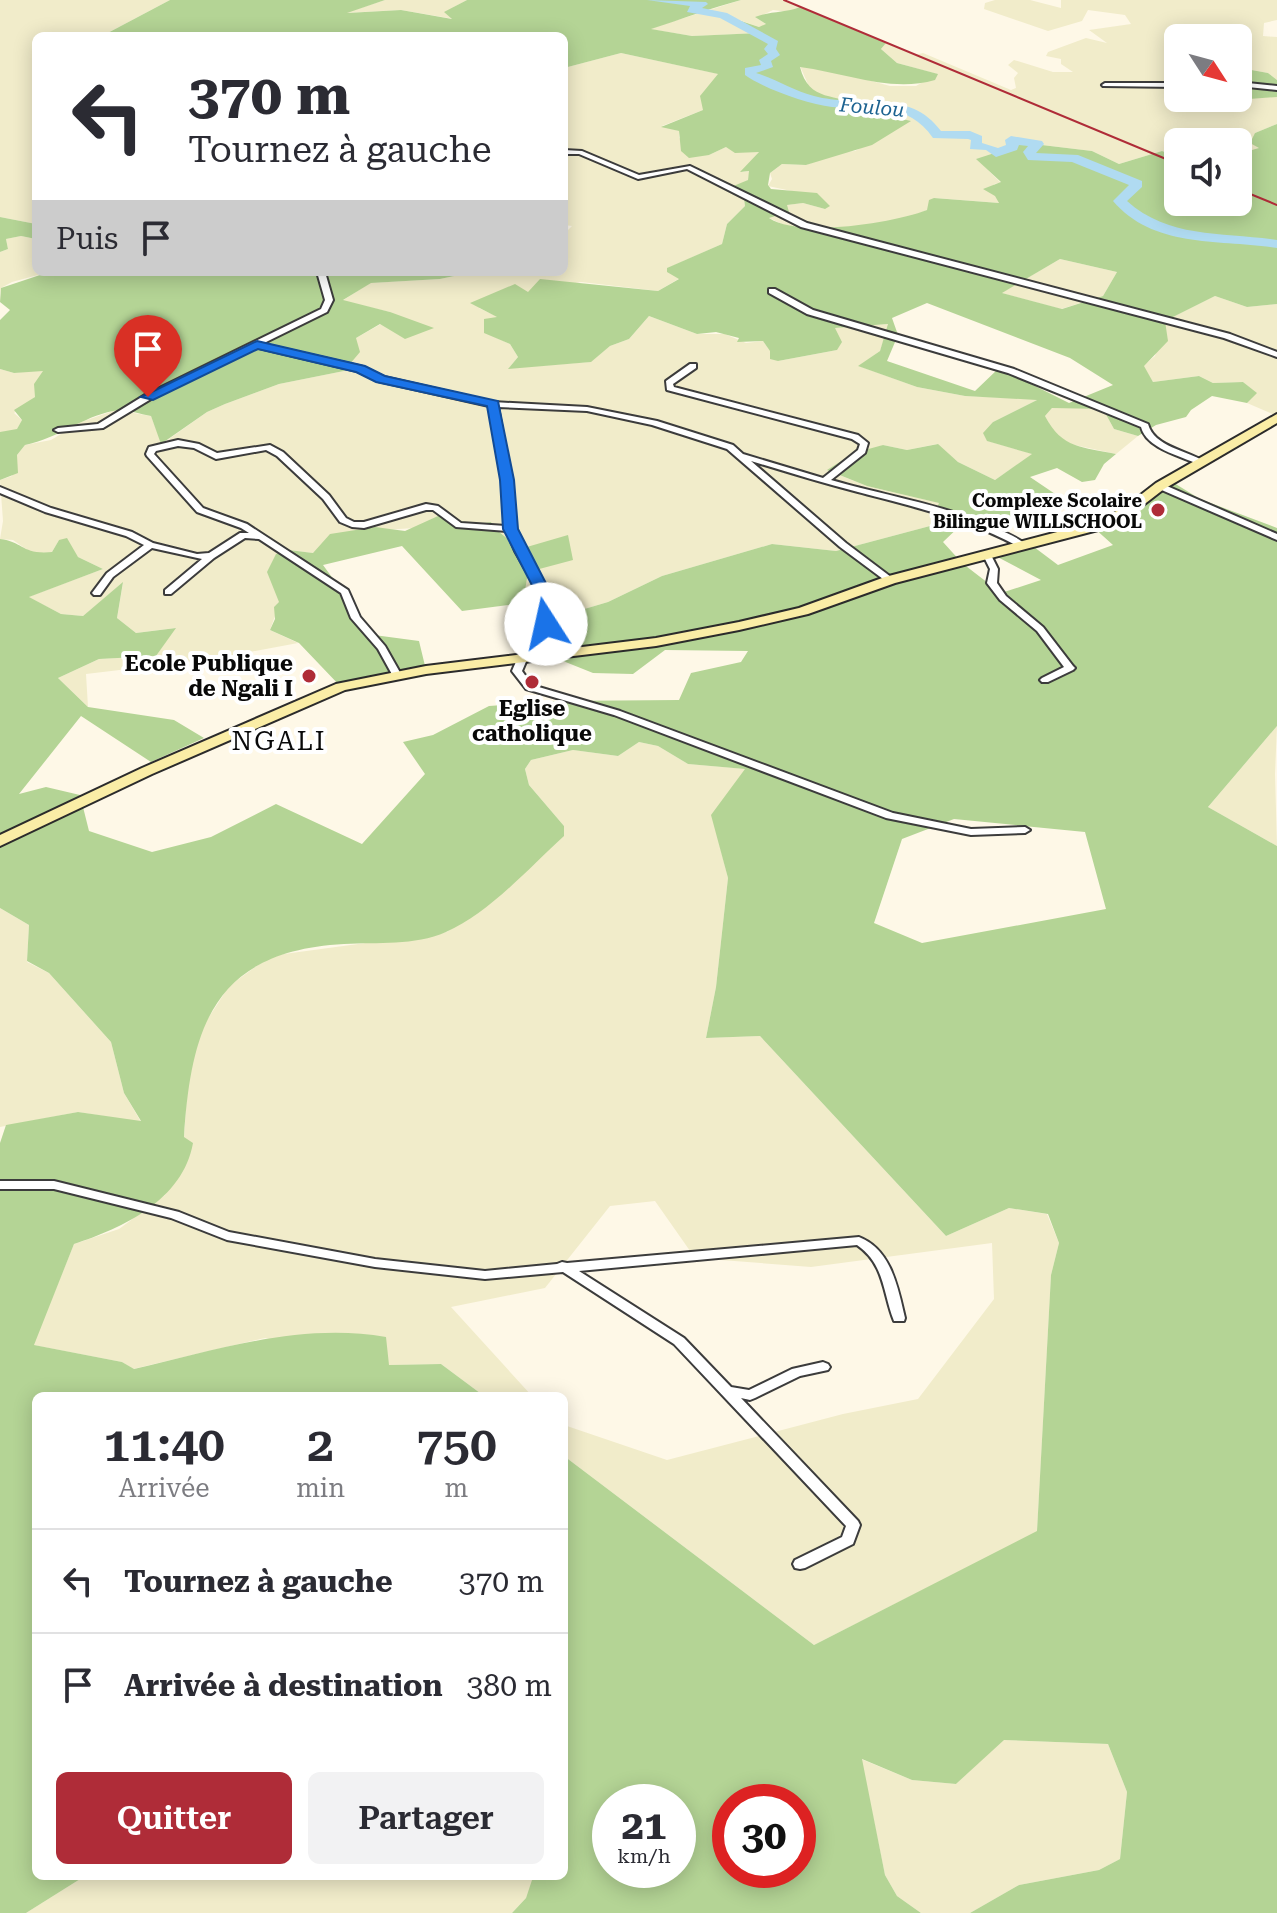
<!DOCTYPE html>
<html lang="fr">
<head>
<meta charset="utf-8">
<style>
	:root { --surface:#fff; --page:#f2f2f3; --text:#2b2b33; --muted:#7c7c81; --line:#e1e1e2; --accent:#af2c38 }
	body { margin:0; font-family:"Roboto Serif",serif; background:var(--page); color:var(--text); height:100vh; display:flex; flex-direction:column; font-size:30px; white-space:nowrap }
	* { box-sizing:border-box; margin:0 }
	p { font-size:26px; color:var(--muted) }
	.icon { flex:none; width:44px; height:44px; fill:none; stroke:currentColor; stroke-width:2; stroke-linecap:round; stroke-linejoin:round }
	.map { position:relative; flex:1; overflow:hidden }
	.side { position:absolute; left:32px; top:1392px; width:536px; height:488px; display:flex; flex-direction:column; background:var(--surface); border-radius:12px; box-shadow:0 4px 20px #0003 }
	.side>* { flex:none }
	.guide { position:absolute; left:32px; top:32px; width:536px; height:244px; border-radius:12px; box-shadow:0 4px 20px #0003; background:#fff; color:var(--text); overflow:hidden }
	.needle { width:52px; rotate:126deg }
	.controls { position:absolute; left:1164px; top:24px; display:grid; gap:16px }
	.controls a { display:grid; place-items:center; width:88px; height:88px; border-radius:12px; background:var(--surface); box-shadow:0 4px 20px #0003; font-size:40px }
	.speed { position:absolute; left:592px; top:1784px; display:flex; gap:16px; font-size:40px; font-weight:700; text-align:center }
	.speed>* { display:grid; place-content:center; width:104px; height:104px; border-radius:50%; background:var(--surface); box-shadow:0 4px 20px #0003; line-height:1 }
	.speed small { font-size:20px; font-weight:400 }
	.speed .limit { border:12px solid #d22; background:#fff; color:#111 }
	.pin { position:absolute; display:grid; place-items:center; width:68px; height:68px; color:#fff; margin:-82px -34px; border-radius:50% 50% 50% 0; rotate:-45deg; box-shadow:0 0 8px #0007 }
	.pin .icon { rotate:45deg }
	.me { position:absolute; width:88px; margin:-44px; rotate:350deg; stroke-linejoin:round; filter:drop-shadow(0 0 6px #0008) }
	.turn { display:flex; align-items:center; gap:28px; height:168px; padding:0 24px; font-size:36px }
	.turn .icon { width:104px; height:104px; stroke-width:2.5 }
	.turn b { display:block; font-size:56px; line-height:68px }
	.then { display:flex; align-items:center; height:76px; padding:0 24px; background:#0003; gap:16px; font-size:30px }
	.eta { display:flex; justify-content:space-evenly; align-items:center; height:136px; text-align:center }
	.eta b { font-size:48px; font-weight:600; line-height:56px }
	.button { display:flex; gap:16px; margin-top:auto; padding:16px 24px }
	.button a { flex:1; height:92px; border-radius:12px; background:var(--accent); color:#fff; font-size:32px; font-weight:600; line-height:92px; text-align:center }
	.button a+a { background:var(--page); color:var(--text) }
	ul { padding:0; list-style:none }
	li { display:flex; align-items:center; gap:24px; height:104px; padding:0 24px; border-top:2px solid var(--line) }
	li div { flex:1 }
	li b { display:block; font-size:30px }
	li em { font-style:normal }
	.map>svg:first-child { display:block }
	.farmland { fill:#f1ecca }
	.forest { fill:#b4d495; fill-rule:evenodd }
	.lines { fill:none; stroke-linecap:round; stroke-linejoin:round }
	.river { fill:#b0dbf1; fill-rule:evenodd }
	.street-casing { stroke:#3c3c3c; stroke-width:4 }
	.secondary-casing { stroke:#2b2b2b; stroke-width:4 }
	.street { fill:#fff; fill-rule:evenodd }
	.secondary { fill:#faeda6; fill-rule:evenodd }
	.rail { stroke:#af2c38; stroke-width:2 }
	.route { fill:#1a73e8; stroke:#114b97; stroke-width:2 }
	.poi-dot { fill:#af2c38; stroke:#fff; stroke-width:3 }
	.labels { text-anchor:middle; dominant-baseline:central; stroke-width:8; stroke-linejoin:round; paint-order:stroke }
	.far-poi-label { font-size:18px; font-weight:bold; fill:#090909; stroke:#fff; text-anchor:end }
	.far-water-label { font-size:20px; font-style:italic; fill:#1d6391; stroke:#fff }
	.poi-label { font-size:22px; font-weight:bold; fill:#090909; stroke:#fff; text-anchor:end }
	.quarter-label { font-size:26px; letter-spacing:2px; fill:#090909; stroke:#fff }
</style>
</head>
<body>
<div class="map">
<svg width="1277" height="1913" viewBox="0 0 1277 1913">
	<rect width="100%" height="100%" fill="#fef8e7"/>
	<path class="farmland" d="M0,0H170L102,36H36V224L0,217Z
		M385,0H467L454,7V19L401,10L345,13Z
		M741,0H784L800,7L789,12L773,10L757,18L767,25L759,27L728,16L761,33L692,36L649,29Z
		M995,0H1030L1061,8V0H1277V20L1264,23L1263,36L1277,37V80L1268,73L1246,69V75L1238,77V38H1178V98L1277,97V124L1255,133L1260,148L1244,155L1238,154V142H1178V157L1162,151L1119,164L1092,151L1025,143L1018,139L1011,140L1013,147L1004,153L977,159L1001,183L994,184L999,203L935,198L927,210L908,218L847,228L786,226L769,218L788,212L786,205L803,203L825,209L810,195L768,186L772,179L770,173L782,164L806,165L841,152L855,151L910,121L854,108L846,98L827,99L810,89L800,66L835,71L890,86H916L937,74L897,63L881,49L886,43L915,55L923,53L1011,90L1016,88L1014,78L1018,73L1008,65L1014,60L1053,72H1073L1061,64V59L1046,56L1048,52L1086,38L1107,43L1089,30L1131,24L1125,15L1088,10L1082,21L1048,31L984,9L985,3Z
		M621,53L719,74L703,110L662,126L679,131V138L709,155L726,147L760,151L742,172L750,171L748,180L733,194L744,199L745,206L727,224L722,244L668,268L680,278L658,291L581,282L528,292L479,308L498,317L484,332L510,344L518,357L509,368L590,362L610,346L629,339L649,316L697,334H725L746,343L763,341L778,361L837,350L834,328L889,324L880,351L859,366L917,387L965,396L1039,399L993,422L988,441L1033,454L995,480L958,462L937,444L907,450L883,445L829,471L867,486L940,503L930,526L836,551L772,544L662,576L608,602L544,621L523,603L531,547L520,549L493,527L461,524L438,516L415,528L383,530L313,553L289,550L280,602L270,630L298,643L212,659L86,674L88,707L58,678L99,659L156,656L175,628L136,633L117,618L123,583L83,616L61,614L28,597L103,569L78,557L59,540L52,552L33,554L13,540L0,539L3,521L0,480L12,476L17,455L25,445L51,440L81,422L116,410L151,416L162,444L207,412L225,404L279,384L344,371L356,338L381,324L390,312L342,301L370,283L440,279L473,272H564V234L572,226L564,225V68Z
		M21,236L36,239V272H49L12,282L1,288L0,294V252L8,249L6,239Z
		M1060,259L1117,272L1103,296L1061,309L1001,293Z
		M1215,296L1247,307L1277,304V416L1247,403L1256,393L1243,382L1213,383L1199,376L1153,382L1143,366L1155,356L1165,321Z
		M0,369L14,373L44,369L35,397L14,413L22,420L17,430L4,432H0Z
		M1061,407L1103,409L1114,429L1138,436L1116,454L1070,444L1054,433L1045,416L1052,408Z
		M1277,726L1275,774L1277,846L1208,807Z
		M639,742L658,746L688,764L746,769L712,815L728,878L716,987L706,1038L760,1036L946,1236L1009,1208L1047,1214L1059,1243L1051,1275L1037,1532L814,1645L564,1456V1425L667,1460L843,1414L918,1399L994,1299L992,1243L811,1267L695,1258L655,1201L610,1206L545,1288L451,1307L532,1396H484L441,1364L389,1365L265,1338L133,1369L122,1362L33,1345L74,1244L119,1229L165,1195L184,1137L188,1078L200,1031L229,986L268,958L284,954L447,932L498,896L563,836L564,826L529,785L525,769L531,760L573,750L618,756Z
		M0,908L29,925L27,962L49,973L111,1042L124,1093L141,1122L78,1112L0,1127Z
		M1003,1740L1108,1744L1127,1792L1120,1859L1099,1870L1019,1885L970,1913H921L897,1896L885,1875L861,1759L912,1780L956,1784Z
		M85,1876H465L533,1880L526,1898L512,1913H26Z"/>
	<path class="forest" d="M170,0H385L347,13L401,10L452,19L444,12L467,0H741C711,8 682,19 651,29L692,36L759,33L723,15L759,27L766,24L755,17C771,11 785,13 800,7L886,43L881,49L897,63L938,74L935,80C891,93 846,73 800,67C809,103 836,93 863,106L856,108L911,121L872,145L806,165L782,164L770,173L768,185L771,189L817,193L830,206L825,209L803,203L787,205L789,212L769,218C798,238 894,223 927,210L929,200L934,198L999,203L995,196L983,189L1001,182L976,159L1013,147L1011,140L1025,143L1092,151L1119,164L1162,151L1178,157V202H1238V154L1259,148L1250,143L1255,133L1277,124V304L1247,307L1215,296L1165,321L1168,341L1144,366L1153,382L1199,376L1213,383L1243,382L1257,393L1247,403L1212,396L1191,410L1186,417L1156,425L1138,436L1114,429L1103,409L1052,408L1045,416C1062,449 1083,447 1116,454L1104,464L1095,480L1082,482L1057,468L1030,477L1067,502L1026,517L963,523L943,542L962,563L1001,593L1041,580L988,552L1026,541L1058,565L1113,545L1093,527L1164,484L1174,483L1200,499L1277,528V726L1208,807L1277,846V1913H970L1019,1885L1099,1870L1120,1859L1127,1792L1108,1744L1004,1740L956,1784L912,1780L862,1759L885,1875L897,1896L921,1913H512L526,1898L532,1880L465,1876H564V1456L814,1645L1037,1531L1051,1275L1059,1243L1048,1214L1009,1208L946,1236L760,1036L706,1038L716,987L728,878L711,815L745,769L688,764L658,746L639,742L618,756L573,750L531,760L525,769L529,785L564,826V836C530,867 488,914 446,932C414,946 378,942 344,944C216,951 191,1024 184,1137L193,1143C183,1200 123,1228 74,1244L34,1345L122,1362L134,1369C216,1350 301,1322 386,1337L389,1365L441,1364L484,1396H36V1876H85L26,1913H0V1143L6,1125L78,1112L141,1121L124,1093L111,1042L49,973L27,961L29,925L0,908V539C24,542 22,555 52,552L59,540L67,538L78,557L103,569L29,597L61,614L83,616L123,582L117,618L136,633L176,628L156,656L99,659L58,678L88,707L174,720L204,738L151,762L81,716L19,794L46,787L80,795L89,831L152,852L211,837L276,804L362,844L425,774L403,742L433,735L489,706L556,701L679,700L691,673L741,662L748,651L665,650L633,674L593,673L538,651L544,621L608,602L662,576L772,544L836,551L930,526L939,503L867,486L827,470L854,453L883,445L907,450L938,444L958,462L995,480L1032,454L987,441L983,433L993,422L1037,400L965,396L917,387L858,366L880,351L888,324L835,328L842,342L837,350L778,361L770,359V351L763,341L737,342L739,338L716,332L697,334L649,316L629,339L610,346L591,362L508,369L518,357L510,344L484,333V319L497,317L470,303L515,284L528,292L540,279L658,291L679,279L667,272V268L722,244L727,224L745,206L744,199L733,194L731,187L748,180L749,171L740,172L759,152L735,153L726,147L709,155L689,158L681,151L679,131L661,127L703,110L700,96L718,74L621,53L564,68V36H102ZM1060,259L1117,272L1103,296L1062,309L1002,293ZM927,303L1070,358L1113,385L1069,403L999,368L975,391L887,361L898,335L892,318ZM954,819L1085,832L1106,909L922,943L874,923L902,839ZM610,1802H678V1870H610ZM730,1802H798V1870H730Z
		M1246,69L1268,73L1277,80V97L1249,99L1238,95V77L1246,75Z
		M0,217L36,224V239L21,236L6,239L8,249L0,252Z
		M49,272H473L440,279L371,283L343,300L390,312L434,328L405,339L380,324L356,338L360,352L344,371L279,384L225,404L207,412L161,444L151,416C140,414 125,409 113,411C82,417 59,438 25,445L17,455L18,473L0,480V432L17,429L22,420L14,410L35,397L34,384L43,371L14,373L0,369V320L10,310L0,302L1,288Z
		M438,516C462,517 460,527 491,522L493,527L520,549L568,535L573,560L528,572L523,603L462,611L402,546L323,565L374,635L419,641L426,670L341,687L299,643L270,630L275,619L274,607L279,602L267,572L276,554L289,550L313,553L330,534L375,527L405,531Z"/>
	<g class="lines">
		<path class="river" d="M647,0L706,2L708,4L702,8L727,13L778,41L776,49L780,55L771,61L773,67L756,73C776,79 794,91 814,96C858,108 910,88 941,131H970L982,136V143L998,148L1006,145L1005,140L1011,136L1042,141L1044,144L1036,153L1078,155L1142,181V187L1127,201C1169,239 1224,232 1277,240V248C1220,239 1154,249 1113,201L1129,185L1072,162L1028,160L1023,152L1028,146L1019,145L1017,150L996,157L986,150L970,149L971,140L968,139L933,138C908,101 871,110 832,107C807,104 765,89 745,75V68L761,65L759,60L768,54L764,49L768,44L720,18L687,12L690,6Z"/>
		<defs>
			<path id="street" d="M1238,82L1277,86V90L1238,86Z
				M1105,83H1178V87L1103,86L1102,85Z
				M564,150L582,151L639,175L690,166L807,223L1230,334L1277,352V357L1224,338L801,227L687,169L638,179L579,154H564Z
				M317,272H325L333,300L327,312L262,344L363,367L384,377L493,402L587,407L657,421L733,445L743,454L823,478L858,450L860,444L852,439L667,390L666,381L690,364H696V368L673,384L674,387L858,435L868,443L865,453L831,480C886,496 943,504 995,528C1007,533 1019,538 1028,546L1024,549L1021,548C969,519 914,507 858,492C822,483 787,472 751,461L846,543L895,580L890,583L887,582L840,547L727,449L652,425L587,411L498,407L511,480L515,529L523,551L549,593L559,654L557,656H551L549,654L539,593L515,551L507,531L456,527L433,510H426L364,528L352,527L340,522L323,499L277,456L266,450L216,459L194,448L178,446L156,451L154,454L203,508L247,524L348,590L360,617L385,646L402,676L400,678H394L378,649L351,618L341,593L259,539L245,538L214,558L171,594H165V590L202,559L152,548L113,577L100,595H94L92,593L107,573L144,545L126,536L45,512L0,493V487L51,508L132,532L153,543L197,554L209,553L240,533H249L241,528L197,512L147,456L146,454L149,447L178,440L199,444L217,453L270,445L283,452L329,495L346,518L354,522H364L426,504L438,506L461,523L506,526L503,480L489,406L378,381L357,371L255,347L151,399L103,428L58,432L54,430L58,428L98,424L145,395L321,309L325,300Z
				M769,289H775L813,310L1014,369L1148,424C1154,447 1187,450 1205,462L1201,465L1198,464C1180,456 1146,448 1141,427L1008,373L807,314L769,293Z
				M1160,483L1277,534V540L1157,488V484Z
				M988,554L991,555L998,569L997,583L1006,596L1043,627L1073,666L1075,668L1073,670L1048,682H1042L1040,680L1042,678L1064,667L1037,631L1000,600L987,583L990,569L984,557Z
				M523,654L528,657L522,671L532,685L620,711L893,813L971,829L1025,827L1030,830L1025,833L971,835L886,818L614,715L526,689L512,671L518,657Z
				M0,1181H54L179,1212L229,1232L375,1259L485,1271L557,1264L562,1262L567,1263L859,1237C891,1249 898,1288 905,1318L904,1321H894C883,1294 885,1264 857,1245L579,1271L684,1338L731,1387L749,1390L792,1369L823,1362L828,1364L830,1367L828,1370L800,1376L755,1398L750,1400L741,1398L858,1521L860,1525L853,1544L805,1568L800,1569L795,1568L793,1564L795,1560L842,1537L846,1526L674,1344L563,1272L485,1279L375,1267L227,1240L171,1218L54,1189H0Z"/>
			<path id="secondary" d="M1277,414V423L1164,489L1133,513L1098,530L895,583L808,614L739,630L656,646L426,674L345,690L152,774L0,846V835L142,768L336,684L426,666L656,638L739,622L799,608L885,577L1088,524L1125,507L1156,483Z"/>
		</defs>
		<use href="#street" class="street-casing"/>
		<use href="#secondary" class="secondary-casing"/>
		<use href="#street" class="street"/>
		<use href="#secondary" class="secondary"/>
		<path class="rail" d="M784,0L1178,164
			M1238,189L1277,205"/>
	</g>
	<path class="route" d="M257,341L365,366L385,376L498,401L514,480L518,529L551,593L552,628L539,624L536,593L503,529L500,480L487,406L376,382L356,372L258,349L153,400L141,397Z"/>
	<g class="poi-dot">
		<circle cx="1158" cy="510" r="8"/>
		<circle cx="309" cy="676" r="8"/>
		<circle cx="532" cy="682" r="8"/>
	</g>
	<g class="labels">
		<g class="far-poi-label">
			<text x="1142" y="500">Complexe Scolaire<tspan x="1142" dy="21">Bilingue WILLSCHOOL</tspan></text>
		</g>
		<g class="far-water-label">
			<text transform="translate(872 107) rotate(5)">Foulou</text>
		</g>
		<g class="poi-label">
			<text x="293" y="663">Ecole Publique<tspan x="293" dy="25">de Ngali I</tspan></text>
			<text x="532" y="708" text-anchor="middle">Eglise<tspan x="532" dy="25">catholique</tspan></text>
		</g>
		<g class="quarter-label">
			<text x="279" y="741">NGALI</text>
		</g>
	</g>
</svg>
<div class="controls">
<a><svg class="needle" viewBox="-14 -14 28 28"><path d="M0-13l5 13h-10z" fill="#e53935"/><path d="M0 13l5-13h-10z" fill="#7c7c81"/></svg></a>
<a><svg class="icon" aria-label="sound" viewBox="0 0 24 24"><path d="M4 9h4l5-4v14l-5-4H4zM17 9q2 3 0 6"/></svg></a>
</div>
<div class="speed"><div>21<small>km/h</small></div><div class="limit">30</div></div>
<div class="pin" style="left:148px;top:397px;background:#d93025"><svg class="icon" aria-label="arrive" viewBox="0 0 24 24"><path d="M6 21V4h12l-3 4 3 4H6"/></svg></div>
<svg class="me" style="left:546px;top:624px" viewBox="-20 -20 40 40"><circle r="19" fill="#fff"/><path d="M0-13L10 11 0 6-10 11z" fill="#1a73e8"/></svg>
<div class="guide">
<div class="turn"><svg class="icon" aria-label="left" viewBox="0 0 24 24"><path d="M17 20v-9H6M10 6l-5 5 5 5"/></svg><div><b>370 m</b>Tournez à gauche</div></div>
<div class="then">Puis<svg class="icon" aria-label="arrive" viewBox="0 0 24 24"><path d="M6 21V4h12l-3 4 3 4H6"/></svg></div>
</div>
<section class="side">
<div class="eta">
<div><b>11:40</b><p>Arrivée</p></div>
<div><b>2</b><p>min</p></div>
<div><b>750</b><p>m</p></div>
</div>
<ul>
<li><svg class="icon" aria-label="left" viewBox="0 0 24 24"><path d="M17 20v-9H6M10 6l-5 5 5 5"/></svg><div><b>Tournez à gauche</b></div><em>370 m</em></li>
<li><svg class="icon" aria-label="arrive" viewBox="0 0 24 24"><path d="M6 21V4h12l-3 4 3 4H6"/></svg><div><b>Arrivée à destination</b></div><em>380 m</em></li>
</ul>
<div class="button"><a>Quitter</a><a>Partager</a></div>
</section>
</div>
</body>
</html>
